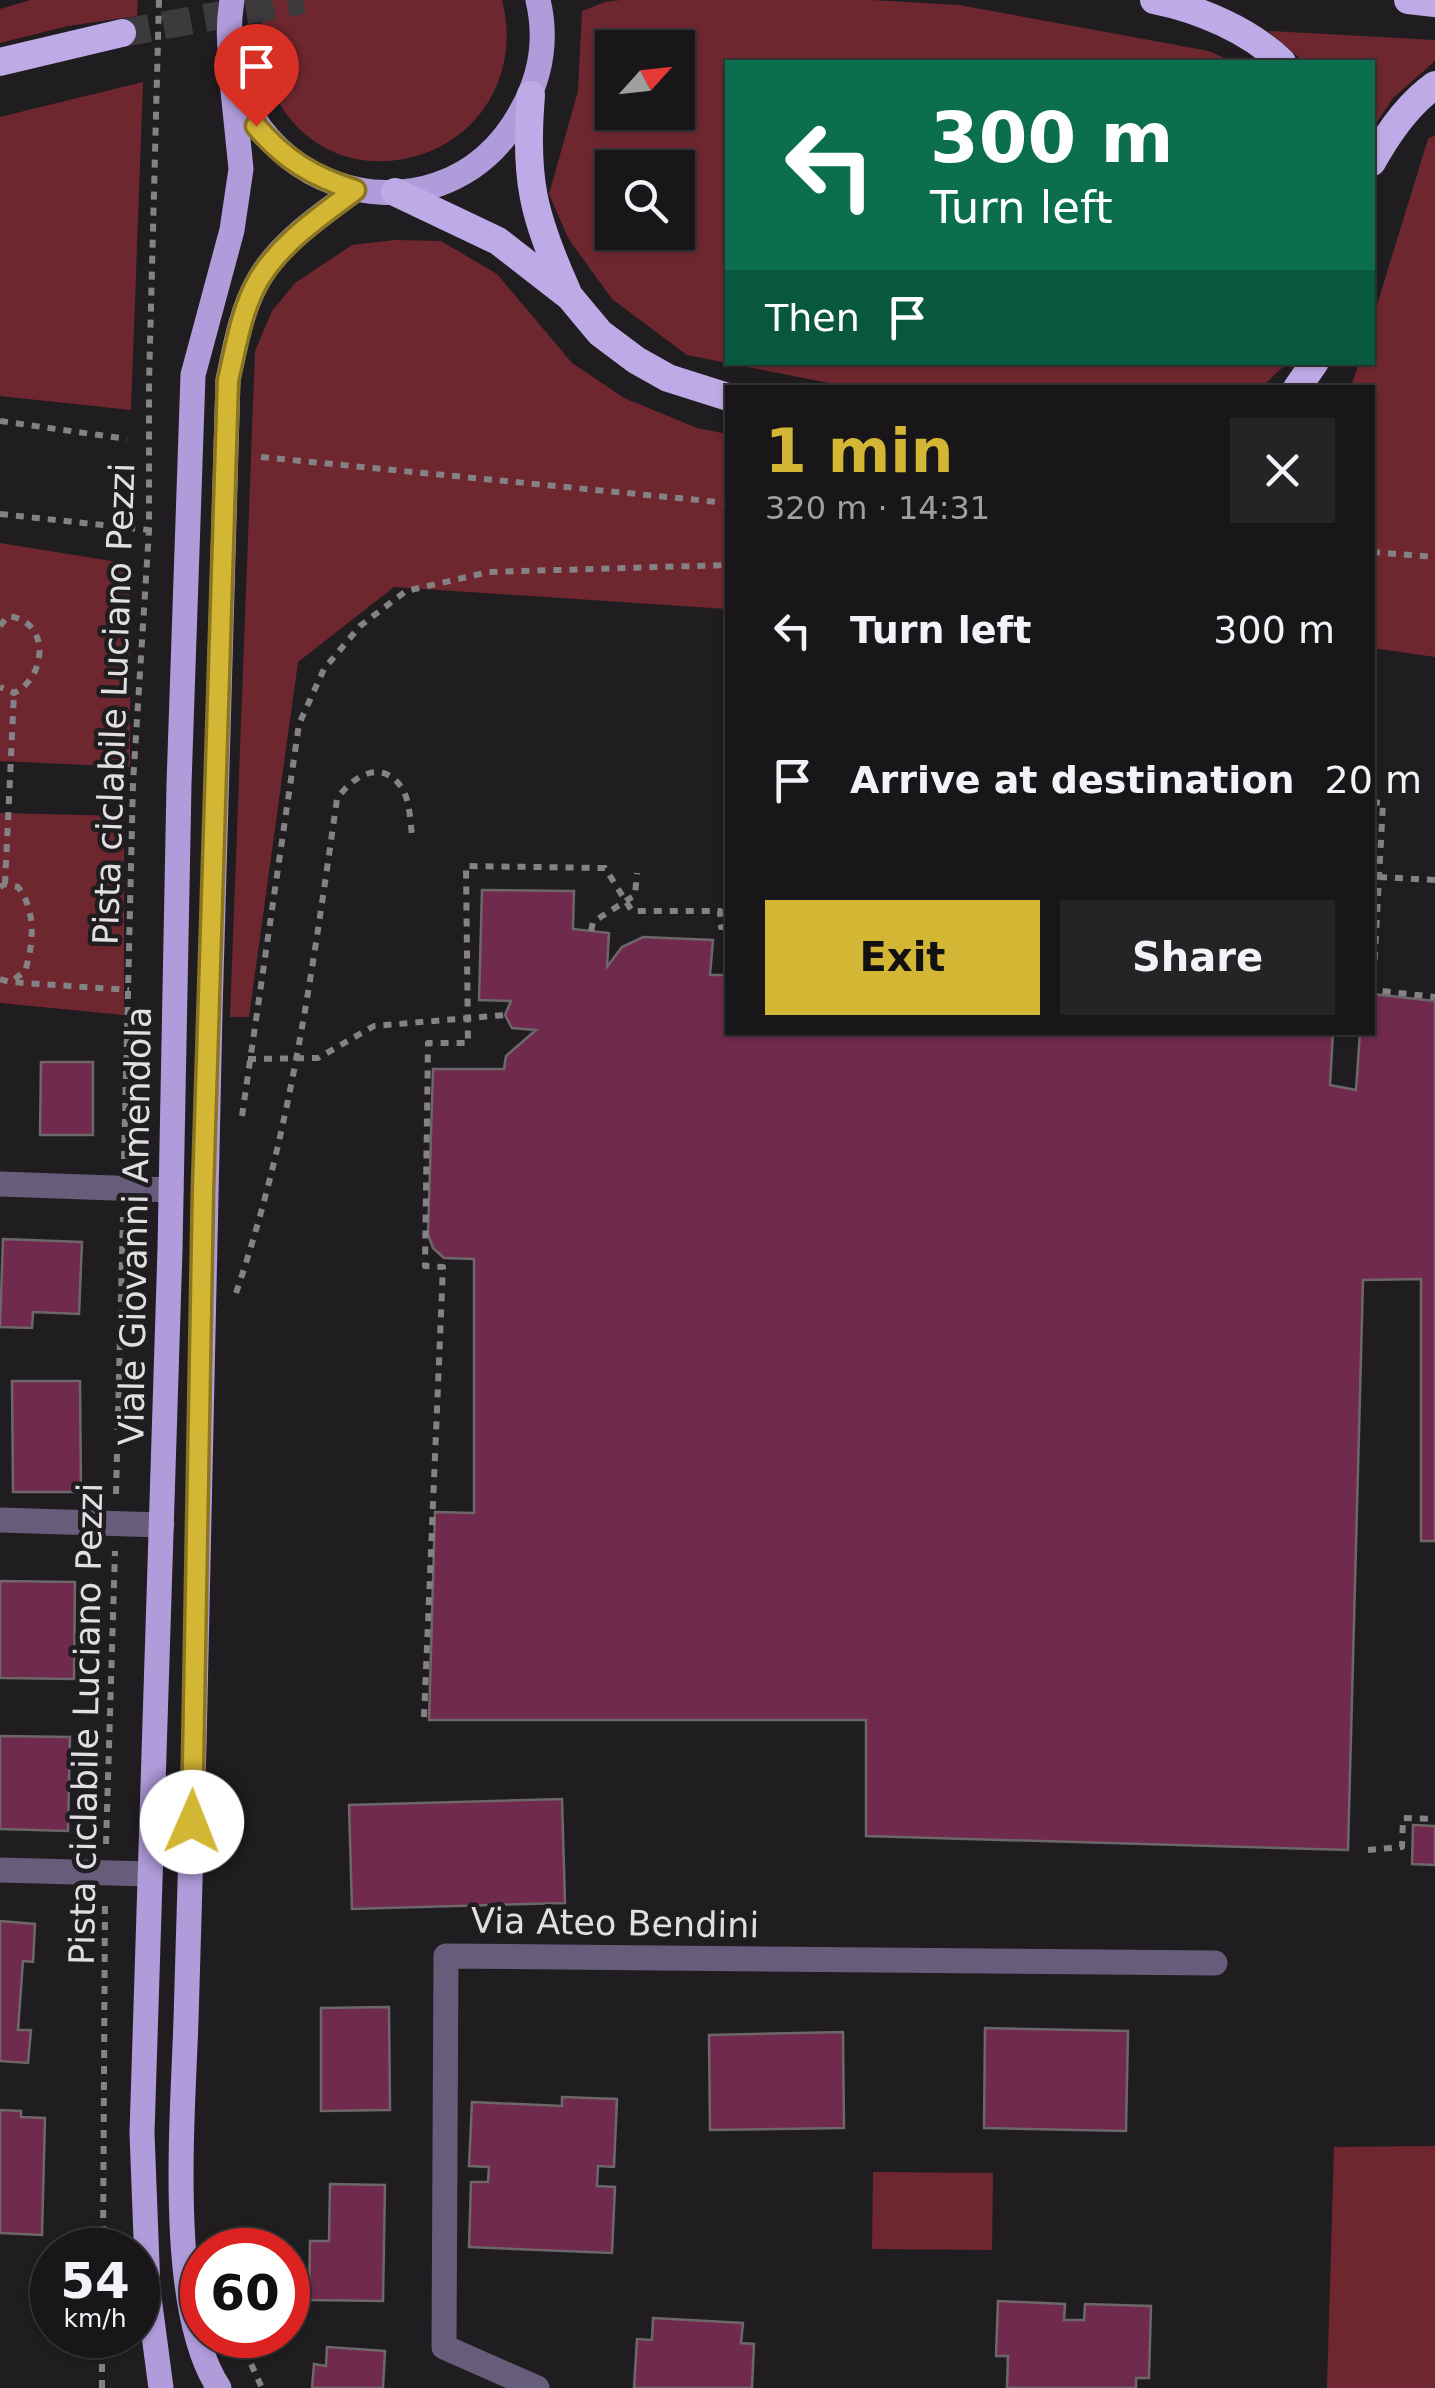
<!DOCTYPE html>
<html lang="en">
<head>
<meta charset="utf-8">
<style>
	:root { --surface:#181618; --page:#252325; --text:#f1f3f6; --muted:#9f9fa2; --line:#363537; --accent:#d4b635 }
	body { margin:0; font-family:"DejaVu Sans",sans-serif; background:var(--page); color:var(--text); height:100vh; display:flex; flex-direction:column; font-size:38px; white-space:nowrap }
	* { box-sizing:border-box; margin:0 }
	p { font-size:32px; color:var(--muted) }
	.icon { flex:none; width:55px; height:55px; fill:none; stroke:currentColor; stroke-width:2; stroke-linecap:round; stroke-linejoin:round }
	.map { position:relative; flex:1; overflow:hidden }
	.drawer { position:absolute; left:725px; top:385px; width:650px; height:650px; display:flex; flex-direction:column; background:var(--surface); border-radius:0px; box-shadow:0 2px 8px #0004,0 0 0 2px var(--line) }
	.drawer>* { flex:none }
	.guide { position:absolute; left:725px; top:60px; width:650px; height:305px; border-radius:0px; box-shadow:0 2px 8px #0004,0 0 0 2px var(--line); background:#0b6e4f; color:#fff; overflow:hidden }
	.needle { width:65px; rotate:63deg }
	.fabs { position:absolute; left:595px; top:30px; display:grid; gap:20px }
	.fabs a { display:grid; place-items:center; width:100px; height:100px; border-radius:0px; background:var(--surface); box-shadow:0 2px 8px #0004,0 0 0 2px var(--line); font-size:50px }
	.speed { position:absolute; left:30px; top:2228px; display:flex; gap:20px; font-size:50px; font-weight:700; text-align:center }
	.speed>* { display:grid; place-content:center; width:130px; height:130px; border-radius:50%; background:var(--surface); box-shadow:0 2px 8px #0004,0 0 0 2px var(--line); line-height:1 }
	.speed small { font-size:25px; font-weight:400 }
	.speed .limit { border:15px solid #d22; background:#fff; color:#111 }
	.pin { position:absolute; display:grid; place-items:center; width:85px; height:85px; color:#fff; margin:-102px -42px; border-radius:50% 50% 50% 0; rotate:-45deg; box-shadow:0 0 10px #0007 }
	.pin .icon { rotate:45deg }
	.me { position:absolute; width:110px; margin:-55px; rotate:1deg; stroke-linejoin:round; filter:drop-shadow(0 0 8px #0008) }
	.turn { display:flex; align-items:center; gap:35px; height:210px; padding:0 40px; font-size:45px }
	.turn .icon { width:130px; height:130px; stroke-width:2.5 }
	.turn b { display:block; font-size:70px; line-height:85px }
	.then { display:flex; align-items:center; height:95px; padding:0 40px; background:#0003; gap:20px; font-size:38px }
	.round { display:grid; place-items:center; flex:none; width:105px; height:105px; border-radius:0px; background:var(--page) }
	.head { display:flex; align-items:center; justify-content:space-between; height:170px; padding:0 40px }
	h1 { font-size:60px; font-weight:800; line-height:75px; color:var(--accent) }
	.cta { display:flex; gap:20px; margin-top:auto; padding:20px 40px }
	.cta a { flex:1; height:115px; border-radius:0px; background:var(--accent); color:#111; font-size:40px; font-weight:800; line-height:115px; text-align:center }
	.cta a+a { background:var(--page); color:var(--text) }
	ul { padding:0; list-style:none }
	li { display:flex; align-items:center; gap:30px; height:150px; padding:0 40px }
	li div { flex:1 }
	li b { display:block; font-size:38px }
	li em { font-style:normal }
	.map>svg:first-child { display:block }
	.green { fill:#6f272f; fill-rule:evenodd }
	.building { fill:#702a4e; stroke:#6d6769; stroke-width:2.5 }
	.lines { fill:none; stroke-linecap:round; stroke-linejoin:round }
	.trunk-tunnel { stroke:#3d3a3d; stroke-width:28; stroke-dasharray:28 14; stroke-linecap:butt }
	.path { stroke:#858285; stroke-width:6; stroke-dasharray:8 8; stroke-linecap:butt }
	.minor { stroke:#665d7b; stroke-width:25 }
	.primary { stroke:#b09cda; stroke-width:25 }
	.trunk { stroke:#beaae7; stroke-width:28 }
	.route-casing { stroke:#8a7622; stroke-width:25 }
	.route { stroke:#d4b635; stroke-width:18 }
	.labels { text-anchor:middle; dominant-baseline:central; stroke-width:9; stroke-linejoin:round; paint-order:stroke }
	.street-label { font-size:35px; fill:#e1dfe1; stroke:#201d20 }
</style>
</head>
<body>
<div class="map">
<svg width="1435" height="2388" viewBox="0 0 1435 2388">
	<rect width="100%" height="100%" fill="#201d20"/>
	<path class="green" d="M31,0H138L137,16L68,26L0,43V9Z
		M264,0H502C523,80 471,156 387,161C299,166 245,80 264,0Z
		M621,0H872L959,5L1209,51L1233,62H728V362L1287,363L1262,387H849L687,355L612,299L568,238L549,194L578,91L582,11L605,2ZM612,48H678V112H612ZM612,168H678V232H612Z
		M1268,31L1435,40V61L1393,98L1373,128L1372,62H1304Z
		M143,82L131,410L0,396V117Z
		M1435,135V657L1373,648L1372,388L1351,387L1359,363L1372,362L1373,318L1428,139Z
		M395,240L441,241L497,274L572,363L624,398L697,428L727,434V609L394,587L298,662L249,1017H230L255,351L272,311L295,283L352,245Z
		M0,543L130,564V767L0,761Z
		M0,813L124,816V1015L0,1003Z
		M1435,2146V2388H1327L1334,2147Z
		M873,2172L993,2173L992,2250L872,2249Z"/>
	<path class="building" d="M482,890L574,891L573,929L609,933L607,967L622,947L643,937L713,940L710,975H728V1032H1333L1330,1085L1356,1090L1360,1032H1372V994L1435,1001V1541H1421V1279L1363,1280L1348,1850L866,1836V1720H429L435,1512L474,1513V1259L444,1258L433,1248L428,1234L433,1069H504L506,1056L536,1030L512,1028L505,1015L511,1001L479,1000Z
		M41,1062H93V1135H40Z
		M3,1239L82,1242L79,1314L33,1312L32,1328L0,1327Z
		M12,1381H80L81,1492H13Z
		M0,1581L75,1582L74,1679L0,1678Z
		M0,1736L70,1737L68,1831L0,1829Z
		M562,1799L565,1903L352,1909L349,1805Z
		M1413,1825L1435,1826V1865L1412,1864Z
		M0,1921L35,1924L33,1962L23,1961L18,2030H31L28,2063L0,2061Z
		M389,2007L390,2110L321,2111V2008Z
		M985,2028L1128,2031L1126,2131L984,2128Z
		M843,2032L844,2128L710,2130L709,2035Z
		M562,2097L617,2099L614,2167L598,2166L597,2186L615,2187L612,2253L469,2247L471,2182H488L489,2167L469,2166L472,2102L562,2106Z
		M0,2110L21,2111V2117L45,2118L42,2235L0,2233Z
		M330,2184L385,2185L383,2301L309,2300L310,2241H329Z
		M998,2301L1065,2304L1064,2320H1084L1085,2304L1151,2306L1149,2378H1136V2388H1007L1008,2356H996Z
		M653,2318L743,2323L741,2343L754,2344L752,2388H634L637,2339L652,2340Z
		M327,2347L385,2351L383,2388H312L314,2364L326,2366Z"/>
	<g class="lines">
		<path class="trunk-tunnel" d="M122,33L303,0"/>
		<path class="path" d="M0,421L127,439
			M261,457L728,503
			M0,514L149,530
			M1372,552L1435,557
			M0,626L8,616C51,621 47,677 14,693L0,687
			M1372,802L1383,803L1373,990L1435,997
			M1379,877L1435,880
			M5,884L14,693
			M0,887L5,884L18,887C36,910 34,943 25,971L11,982
			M591,931L593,922L635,895L637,873
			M0,979L10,982L129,990
			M248,1059L318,1058L374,1026L505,1015
			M242,1116L299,724L324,669L360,626L406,591L489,572L728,565
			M124,1159L133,783L149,530V383L159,0
			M236,1293C291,1133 313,966 337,799C352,777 381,757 402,788C410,801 410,820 412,835
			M116,1494L123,1217
			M424,1717L443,1267L425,1266L428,1043H468L466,866L605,868L632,911H720L721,927H728
			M106,1844L115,1551
			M1368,1850L1402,1847L1403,1818L1435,1819
			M103,2250L105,1901
			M238,2335L262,2388
			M102,2388V2335"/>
		<path class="minor" d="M0,1184L171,1190
			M0,1520L162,1525
			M0,1870L150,1874
			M537,2388L444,2347L446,1956L1215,1963"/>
		<path class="primary" d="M232,0C202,185 438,266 522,110C541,76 547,38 538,0
			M161,2388L148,2290L142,2133L170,1249L179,784L193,375L232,230L241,169L231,71
			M219,2388C166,2308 183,2116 186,2020C189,1928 192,1837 194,1746C203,1291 213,835 228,380C235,347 241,311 258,281C279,243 320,216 355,190"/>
		<path class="trunk" d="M1154,0C1199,9 1249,30 1282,62
			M1408,0L1435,3
			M0,62L122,33
			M531,95C524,179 533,215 567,291
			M1372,162C1388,133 1408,104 1435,85
			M395,192L498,241L570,297L600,333L636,360L668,378L728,397
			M1297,388L1315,362"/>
	</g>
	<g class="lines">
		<defs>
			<path id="route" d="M192,1822L203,1191L228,380C236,347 241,311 258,281C280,243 321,216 355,190C313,177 284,159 256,126"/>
		</defs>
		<use href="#route" class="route-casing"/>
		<use href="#route" class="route"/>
	</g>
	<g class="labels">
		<g class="street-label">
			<text transform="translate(114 704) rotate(-88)">Pista ciclabile Luciano Pezzi</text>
			<text transform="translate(135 1226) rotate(-89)">Viale Giovanni Amendola</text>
			<text transform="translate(86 1724) rotate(-89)">Pista ciclabile Luciano Pezzi</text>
			<text transform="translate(615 1923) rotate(1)">Via Ateo Bendini</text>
		</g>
	</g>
</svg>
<div class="fabs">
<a><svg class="needle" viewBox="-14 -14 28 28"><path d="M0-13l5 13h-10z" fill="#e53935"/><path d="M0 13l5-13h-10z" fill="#9f9fa2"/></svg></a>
<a><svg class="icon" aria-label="search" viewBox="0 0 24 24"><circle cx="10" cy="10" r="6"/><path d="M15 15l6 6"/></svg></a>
</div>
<div class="speed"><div>54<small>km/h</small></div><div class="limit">60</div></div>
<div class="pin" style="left:256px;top:126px;background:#d93025"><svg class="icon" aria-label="arrive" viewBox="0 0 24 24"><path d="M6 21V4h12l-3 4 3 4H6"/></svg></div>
<svg class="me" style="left:192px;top:1822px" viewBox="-20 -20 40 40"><circle r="19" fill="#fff"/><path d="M0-13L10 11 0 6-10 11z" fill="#d4b635"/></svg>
<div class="guide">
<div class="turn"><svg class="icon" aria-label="left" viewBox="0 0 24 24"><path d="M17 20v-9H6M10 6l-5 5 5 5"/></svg><div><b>300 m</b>Turn left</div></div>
<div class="then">Then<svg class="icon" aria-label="arrive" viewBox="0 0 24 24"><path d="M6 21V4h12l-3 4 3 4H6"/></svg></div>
</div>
<section class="drawer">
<div class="head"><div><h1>1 min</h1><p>320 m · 14:31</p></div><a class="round"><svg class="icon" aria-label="close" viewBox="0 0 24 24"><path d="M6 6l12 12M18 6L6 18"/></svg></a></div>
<ul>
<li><svg class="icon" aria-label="left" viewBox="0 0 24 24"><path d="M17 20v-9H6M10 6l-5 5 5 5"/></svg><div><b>Turn left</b></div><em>300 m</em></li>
<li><svg class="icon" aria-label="arrive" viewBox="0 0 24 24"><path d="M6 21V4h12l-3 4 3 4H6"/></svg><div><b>Arrive at destination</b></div><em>20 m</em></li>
</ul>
<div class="cta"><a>Exit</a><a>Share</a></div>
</section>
</div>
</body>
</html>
